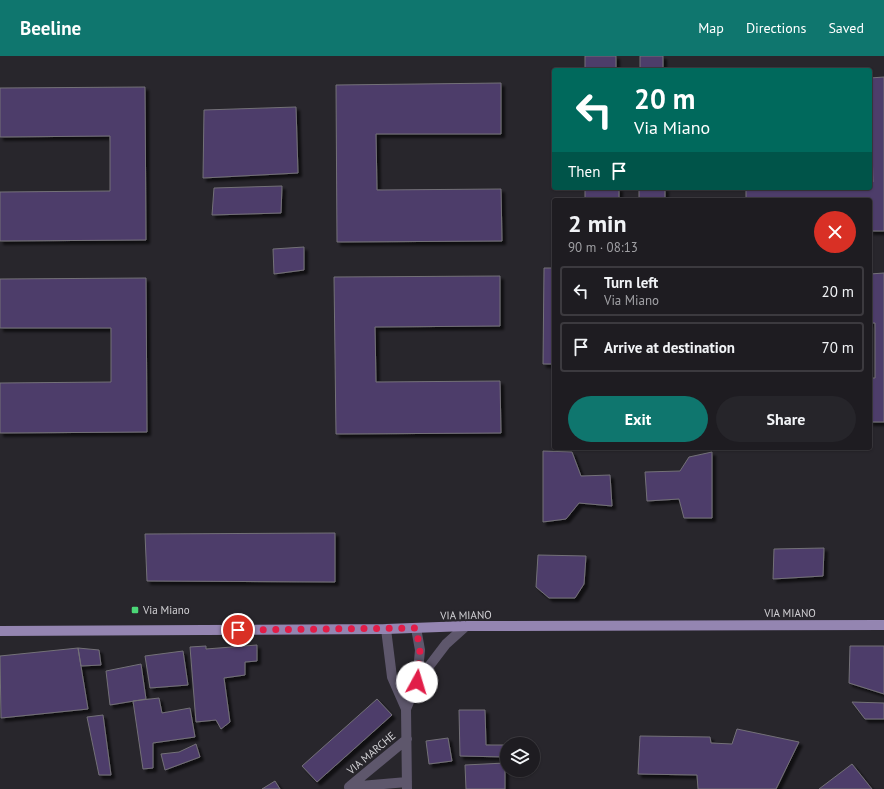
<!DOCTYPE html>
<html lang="en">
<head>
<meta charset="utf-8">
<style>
	:root { --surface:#1e1c21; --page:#26252a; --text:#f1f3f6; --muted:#a1a1a5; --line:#3c3a3f; --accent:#0f766e }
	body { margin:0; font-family:"PT Sans",sans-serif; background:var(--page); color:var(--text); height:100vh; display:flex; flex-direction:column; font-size:15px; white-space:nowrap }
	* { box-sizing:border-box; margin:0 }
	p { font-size:13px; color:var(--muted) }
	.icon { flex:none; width:22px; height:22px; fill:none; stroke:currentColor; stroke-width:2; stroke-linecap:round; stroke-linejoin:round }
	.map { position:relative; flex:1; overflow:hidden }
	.details { position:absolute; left:552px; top:142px; width:320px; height:252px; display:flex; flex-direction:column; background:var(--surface); border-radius:4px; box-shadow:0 1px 3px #0004,0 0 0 1px var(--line) }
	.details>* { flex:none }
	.banner { position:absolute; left:552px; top:12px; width:320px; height:122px; border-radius:4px; box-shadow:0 1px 3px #0004,0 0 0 1px var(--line); background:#00695c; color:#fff; overflow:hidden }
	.tools { position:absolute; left:500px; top:681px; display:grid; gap:8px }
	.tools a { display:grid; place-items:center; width:40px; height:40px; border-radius:50%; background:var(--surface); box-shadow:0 1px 3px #0004,0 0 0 1px var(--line); font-size:20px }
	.pin { position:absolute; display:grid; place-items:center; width:34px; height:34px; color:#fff; margin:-17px; border:2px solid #fff; border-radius:50%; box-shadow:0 1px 4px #0007 }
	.me { position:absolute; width:44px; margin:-22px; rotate:6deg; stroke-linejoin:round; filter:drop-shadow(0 0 3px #0008) }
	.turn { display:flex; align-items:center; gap:14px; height:84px; padding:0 16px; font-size:18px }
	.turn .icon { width:52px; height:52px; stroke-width:2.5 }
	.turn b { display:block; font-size:28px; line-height:34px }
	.then { display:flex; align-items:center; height:38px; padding:0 16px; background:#0003; gap:8px; font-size:15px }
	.round { display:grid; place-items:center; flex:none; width:42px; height:42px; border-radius:21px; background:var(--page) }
	.summary { display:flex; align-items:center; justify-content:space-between; height:68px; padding:0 16px }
	h1 { font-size:24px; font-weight:700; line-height:30px }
	.cta { display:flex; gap:8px; margin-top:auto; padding:8px 16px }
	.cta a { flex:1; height:46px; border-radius:24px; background:var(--accent); color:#fff; font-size:16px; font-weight:700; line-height:46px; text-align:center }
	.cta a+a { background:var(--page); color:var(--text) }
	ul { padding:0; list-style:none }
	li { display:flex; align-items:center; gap:12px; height:50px; margin:0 8px 6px; padding:0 8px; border:2px solid var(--line); border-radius:4px }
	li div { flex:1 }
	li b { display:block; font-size:15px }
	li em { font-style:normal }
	header { display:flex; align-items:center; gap:24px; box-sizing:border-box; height:56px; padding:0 20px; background:var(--accent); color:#fff }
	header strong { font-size:19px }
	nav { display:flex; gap:22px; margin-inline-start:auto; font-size:14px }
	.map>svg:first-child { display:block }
	.building { fill:#4e3c6b; stroke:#737177; filter:url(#shadow) }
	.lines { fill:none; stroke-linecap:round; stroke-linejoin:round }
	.street { stroke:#5e576c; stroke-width:10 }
	.primary { stroke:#9485b1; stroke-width:10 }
	.route { stroke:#e11d48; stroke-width:7; stroke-dasharray:0 12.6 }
	.poi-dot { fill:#4bd677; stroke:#28262c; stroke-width:1.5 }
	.labels { text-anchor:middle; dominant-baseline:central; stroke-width:4; stroke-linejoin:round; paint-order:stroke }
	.poi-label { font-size:11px; fill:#d2d1d5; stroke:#28262c; text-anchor:start }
	.street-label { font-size:11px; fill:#d2d1d5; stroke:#28262c }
</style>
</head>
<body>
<header>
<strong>Beeline</strong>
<nav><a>Map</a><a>Directions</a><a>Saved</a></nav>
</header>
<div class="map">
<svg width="884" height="733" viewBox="0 0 884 733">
	<defs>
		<filter id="shadow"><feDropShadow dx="3.5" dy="3.5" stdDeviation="1" flood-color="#0009"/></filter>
	</defs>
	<rect width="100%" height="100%" fill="#28262c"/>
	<path class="building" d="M585,0H616V14H585Z
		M640,0H663V14H640Z
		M884,21V175H870V144H746V132H870V126H873L870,22Z
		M501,27V78H376L377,134L501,133L502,185L337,186L336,29Z
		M145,31L146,184L0,185V136L110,135V80L0,81V32Z
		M296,51L298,117L203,122L204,54Z
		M282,130L281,157L212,159L214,132Z
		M585,132H619V144H585Z
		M639,132H665V144H639Z
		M304,191V214L274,218L273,193Z
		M544,212H554V308H543Z
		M884,217V366H870V322H875V267H870V218Z
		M500,220V270L375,271L376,326L500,325L501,377L336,378L334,221Z
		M146,222L147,376L0,377V327L111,326V272H0V223Z
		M543,395L572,396L581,420L610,419L612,450L579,447L566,463L543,466Z
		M712,396V462H684L679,443L647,445L645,416L680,415L689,401Z
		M335,477V526L147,525L145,478Z
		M824,492L823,520L773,523L774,493Z
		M538,499L586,500L584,528L575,542H549L536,531Z
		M257,589V605L245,606V619L224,622L230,666L221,673L216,664L196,666L190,591L206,590V593Z
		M850,590H884V638L849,627Z
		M78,592L88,653L1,662L0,600Z
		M78,592L99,594L101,609L81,610Z
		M183,595L188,629L150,632L145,600Z
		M141,608L146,643L110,649L106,615Z
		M159,642L162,657L190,652L195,681L153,687V712L143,713L133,645Z
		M377,643L392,659L317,726L302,710Z
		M852,646L884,647V663H865Z
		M459,654H485L486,689H507V701L460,700Z
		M103,659L111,719H99L87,661Z
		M737,673L799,686L776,733H698L697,719L638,718L640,680L710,681L711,687L732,688Z
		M448,682L452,705L429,708L426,685Z
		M196,688L200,701L165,714L161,698L179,696Z
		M505,707V733H466L465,709Z
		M852,708L872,733H819Z
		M275,725L280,733H262Z"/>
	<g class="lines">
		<path class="street" d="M386,573L392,621L406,653
			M417,626L446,588L466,570
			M350,730L407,683
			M349,731L407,726
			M407,733L406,653L417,626L420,594L416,572"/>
		<path class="primary" d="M0,575L386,573L466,570L884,569"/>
	</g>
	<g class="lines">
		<path class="route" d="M238,574L416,572L420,594L417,626"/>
	</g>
	<rect class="poi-dot" x="131" y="550" width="8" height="8" rx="2"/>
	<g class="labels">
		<g class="poi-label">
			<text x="143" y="554">Via Miano</text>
		</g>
		<g class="street-label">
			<text x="790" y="557">VIA MIANO</text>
			<text transform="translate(466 559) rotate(-1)">VIA MIANO</text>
			<text transform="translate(371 697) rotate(-40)">VIA MARCHE</text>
		</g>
	</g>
</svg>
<div class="tools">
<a><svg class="icon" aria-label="layers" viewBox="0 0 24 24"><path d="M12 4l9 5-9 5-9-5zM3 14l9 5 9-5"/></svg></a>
</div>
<div class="pin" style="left:238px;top:574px;background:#d93025"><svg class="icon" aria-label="arrive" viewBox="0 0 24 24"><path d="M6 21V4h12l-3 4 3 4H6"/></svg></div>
<svg class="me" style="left:417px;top:626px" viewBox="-20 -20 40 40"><circle r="19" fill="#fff"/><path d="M0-13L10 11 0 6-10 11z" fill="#e11d48"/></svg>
<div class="banner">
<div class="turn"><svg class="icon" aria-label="left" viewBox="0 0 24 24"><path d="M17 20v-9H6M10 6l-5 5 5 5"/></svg><div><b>20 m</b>Via Miano</div></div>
<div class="then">Then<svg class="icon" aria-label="arrive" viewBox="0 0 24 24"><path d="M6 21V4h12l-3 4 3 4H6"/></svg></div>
</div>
<section class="details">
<div class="summary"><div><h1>2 min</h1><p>90 m · 08:13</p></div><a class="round" style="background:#d93025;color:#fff"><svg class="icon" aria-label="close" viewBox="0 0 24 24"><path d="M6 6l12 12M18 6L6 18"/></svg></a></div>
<ul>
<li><svg class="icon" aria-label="left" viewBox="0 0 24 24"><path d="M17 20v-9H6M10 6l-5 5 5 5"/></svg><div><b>Turn left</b><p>Via Miano</p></div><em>20 m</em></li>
<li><svg class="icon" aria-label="arrive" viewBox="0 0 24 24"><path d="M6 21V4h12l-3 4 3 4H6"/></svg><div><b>Arrive at destination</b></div><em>70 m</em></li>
</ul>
<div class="cta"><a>Exit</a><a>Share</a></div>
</section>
</div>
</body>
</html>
